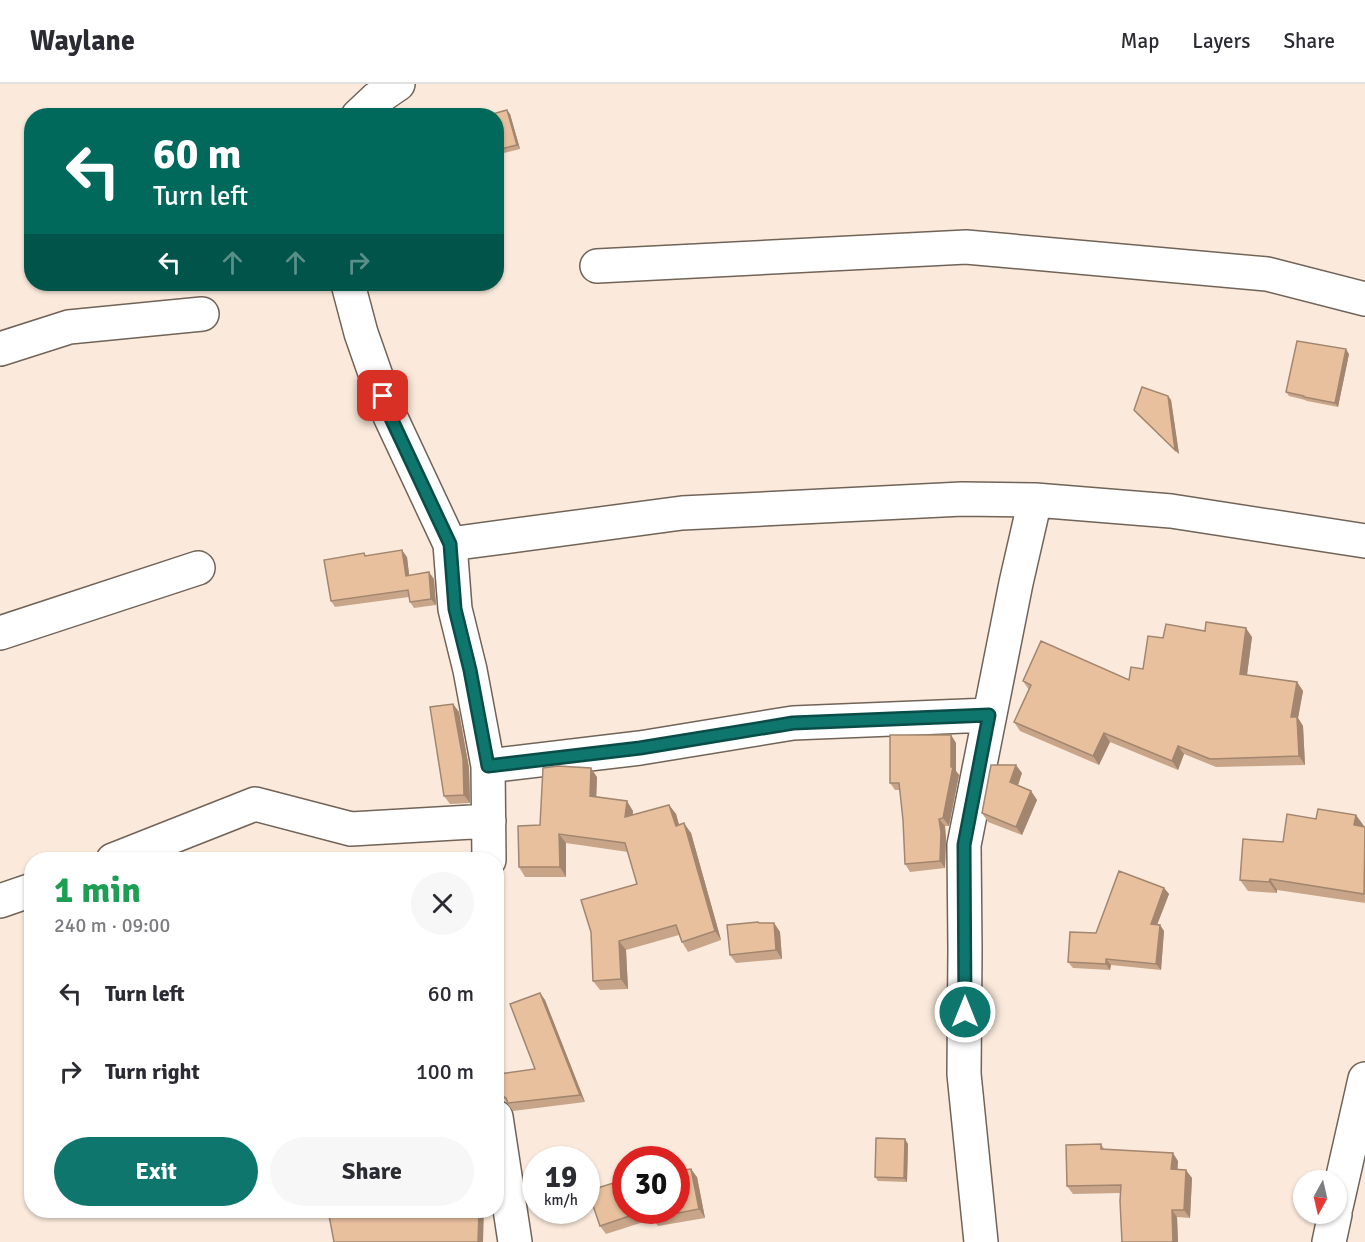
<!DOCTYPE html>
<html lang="en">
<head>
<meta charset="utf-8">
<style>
	:root { --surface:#fff; --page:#f7f7f7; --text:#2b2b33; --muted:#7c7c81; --line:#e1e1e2; --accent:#0f766e }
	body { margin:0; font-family:Signika,sans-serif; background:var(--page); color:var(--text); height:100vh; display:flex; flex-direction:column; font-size:22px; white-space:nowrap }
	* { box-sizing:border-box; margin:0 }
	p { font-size:20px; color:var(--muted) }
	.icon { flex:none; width:33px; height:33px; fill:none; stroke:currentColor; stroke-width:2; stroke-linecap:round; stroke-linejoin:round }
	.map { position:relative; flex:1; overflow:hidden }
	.sheet { position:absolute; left:24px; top:768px; width:480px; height:366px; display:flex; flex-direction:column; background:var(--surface); border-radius:24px; box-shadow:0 2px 4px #0004 }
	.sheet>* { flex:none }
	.guide { position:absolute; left:24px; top:24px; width:480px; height:183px; border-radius:24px; box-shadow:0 2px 4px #0004; background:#00695c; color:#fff; overflow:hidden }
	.needle { width:39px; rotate:188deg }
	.fabs { position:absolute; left:1293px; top:1086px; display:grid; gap:12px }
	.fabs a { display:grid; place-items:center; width:54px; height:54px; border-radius:50%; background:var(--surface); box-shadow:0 2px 4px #0004; font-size:30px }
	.speed { position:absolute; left:522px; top:1062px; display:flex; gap:12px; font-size:30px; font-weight:700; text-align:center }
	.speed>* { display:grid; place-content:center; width:78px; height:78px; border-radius:50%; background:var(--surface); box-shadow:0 2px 4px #0004; line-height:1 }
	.speed small { font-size:15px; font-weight:400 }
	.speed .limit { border:9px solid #d22; background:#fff; color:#111 }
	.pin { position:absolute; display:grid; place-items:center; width:51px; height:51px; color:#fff; margin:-26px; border-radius:12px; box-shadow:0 3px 9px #0006 }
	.me { position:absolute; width:66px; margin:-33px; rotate:0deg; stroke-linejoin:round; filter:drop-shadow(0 0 4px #0008) }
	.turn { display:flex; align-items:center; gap:21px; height:126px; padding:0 30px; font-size:27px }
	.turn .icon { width:78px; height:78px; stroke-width:2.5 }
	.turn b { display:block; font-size:42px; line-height:51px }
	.lanes { display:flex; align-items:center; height:57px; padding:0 30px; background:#0003; justify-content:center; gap:30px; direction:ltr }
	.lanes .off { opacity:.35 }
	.round { display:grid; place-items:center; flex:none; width:63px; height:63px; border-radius:32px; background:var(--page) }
	.headline { display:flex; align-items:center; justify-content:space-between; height:102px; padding:0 30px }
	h1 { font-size:36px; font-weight:800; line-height:45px; color:#1e9e55 }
	.primary-button { display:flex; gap:12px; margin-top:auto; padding:12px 30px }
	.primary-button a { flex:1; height:69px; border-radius:36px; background:var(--accent); color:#fff; font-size:24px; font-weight:800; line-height:69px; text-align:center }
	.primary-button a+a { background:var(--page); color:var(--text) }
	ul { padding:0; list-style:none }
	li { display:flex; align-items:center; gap:18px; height:78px; padding:0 30px }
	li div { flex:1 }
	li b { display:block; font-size:22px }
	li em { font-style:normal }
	header { display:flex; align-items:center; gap:36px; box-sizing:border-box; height:84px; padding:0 30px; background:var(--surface); border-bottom:2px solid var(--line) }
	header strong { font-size:28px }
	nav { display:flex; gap:33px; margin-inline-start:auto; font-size:21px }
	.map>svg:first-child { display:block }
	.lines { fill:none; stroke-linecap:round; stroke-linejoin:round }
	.street-casing { stroke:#716357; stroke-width:36 }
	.street { stroke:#fff; stroke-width:33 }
	.wall { fill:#c8a588 }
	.shaded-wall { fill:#a2866f }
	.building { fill:#e8c09e; stroke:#a2866f; stroke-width:1.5 }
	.route-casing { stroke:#0a4d48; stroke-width:15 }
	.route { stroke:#0f766e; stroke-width:10 }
</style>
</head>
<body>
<header>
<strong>Waylane</strong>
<nav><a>Map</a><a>Layers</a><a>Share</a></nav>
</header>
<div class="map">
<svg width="1365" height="1158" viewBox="0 0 1365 1158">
	<rect width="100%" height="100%" fill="#fbeadc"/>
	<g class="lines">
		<defs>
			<path id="street" d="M358,32L376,15L398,0
				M597,182L966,163L1267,190L1365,215
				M348,200L361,249L390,332L450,460L455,525L470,586L488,682L489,776
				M0,265L69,243L202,230
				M450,460L682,429L962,415L1035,416L1171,427L1365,457
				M0,549L198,484
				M488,682L640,664L793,639L989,631
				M113,776L255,720L351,745L489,737
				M0,817L32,806
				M496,1033L515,1158
				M1336,1123L1365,995
				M981,1158L964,990L965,866L964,761L1016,499L1035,416
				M1329,1158L1335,1130"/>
		</defs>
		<use href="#street" class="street-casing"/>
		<use href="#street" class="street"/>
	</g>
	<path class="wall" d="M510,30L520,65L496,71V32Z
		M1349,270L1338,323L1307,317L1305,316L1289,312L1286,308Z
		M1168,312L1171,316L1179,370L1137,330L1134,326Z
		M366,472L407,473L409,491L434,495L436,521L414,524L410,518L409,513L335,523L331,517Z
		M1205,547L1252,553L1247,591L1297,598L1303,607L1298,634L1303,642L1305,681L1216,683L1184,670L1178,686L1110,658L1099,681L1020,647L1014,638L1029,606L1023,597L1129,596L1143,585L1163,554Z
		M453,620L459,628L469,684L470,719L450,720L444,712Z
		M951,651L956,659V687L959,691L949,742H945L946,755L945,784L910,788L905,780L903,736L900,706H895L890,699Z
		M1022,689L1018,701L1031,707L1037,716L1022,751L988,738L982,729Z
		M597,693L596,713L633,727V731L669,721L676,730L679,741L691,749L721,856L688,868L682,858L679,851L626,866L628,905L600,906L593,897L637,800L628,768L566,759V793H525L519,783L540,741Z
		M1316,735L1364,742L1365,743V819L1277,806V809L1248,807L1240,796L1283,758Z
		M1164,804L1169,810L1157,841H1160L1164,847L1161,886L1111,881L1110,886L1073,884L1068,878L1096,849Z
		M758,838L759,839H774L780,848L782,875L736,879L730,871Z
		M540,909L545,916L585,1018L513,1027L501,1011L535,985Z
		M908,1060L907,1098L878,1097L875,1093Z
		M1101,1060L1105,1066L1178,1077L1177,1086L1192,1094L1190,1134L1177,1133L1178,1158H1122L1121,1109L1073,1110L1067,1102Z
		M697,1093L705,1134L658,1142L653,1135L606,1150L600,1142L626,1126H676Z"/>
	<path class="shaded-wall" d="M507,26L510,30L520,65L517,61Z
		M1346,265L1349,270L1338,323L1335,319Z
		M1168,312L1171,316L1179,370L1175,366Z
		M402,466L407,473L410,498L406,492Z
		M429,488L434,495L436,521L431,515Z
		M1246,544L1252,553L1246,598L1240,590Z
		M1297,598L1303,607L1298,634L1303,642L1305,681L1299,672L1291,633Z
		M453,620L459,628L469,684L470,719L464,711Z
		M1104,649L1110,658L1099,681L1093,672Z
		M951,651L956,659V687L959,691L949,742L943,734L951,683Z
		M1178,662L1184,670L1178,686L1172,677Z
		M1016,681L1022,689L1016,707L1010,698Z
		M591,684L597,693L596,722L590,712Z
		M1031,707L1037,716L1022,751L1016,743Z
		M627,717L633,727L631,742L625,733Z
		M669,721L676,730L682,751L676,742Z
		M1356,731L1364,742L1362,753L1354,741Z
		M939,735L945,742L946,755L945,784L940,777Z
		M684,739L691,749L721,856L715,847Z
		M559,750L566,759V793L560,783Z
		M1270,795L1277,806V809L1269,798Z
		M1164,804L1169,810L1155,846L1151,840Z
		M774,839L780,848L782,875L776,866Z
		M1160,841L1164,847L1161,886L1156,880Z
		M619,857L626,866L628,905L621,895Z
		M1106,875L1111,881L1110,886L1106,880Z
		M540,909L545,916L585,1018L580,1011Z
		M905,1055L908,1060L907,1098L904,1094Z
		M1173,1069L1178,1077L1177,1093L1171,1085Z
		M691,1085L697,1093L705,1134L699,1125Z
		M1186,1086L1192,1094L1190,1134L1184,1126Z
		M479,1126H484L483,1158H478Z
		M1172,1126L1177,1133L1178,1158H1173Z"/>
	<path class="building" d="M507,26L517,61L496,66V32H485Z
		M1297,257L1346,265L1335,319L1304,313V312L1286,308Z
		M1142,303L1168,312L1175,366L1134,326Z
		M402,466L406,492L429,488L431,515L410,518L408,506L331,517L324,476L364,469L365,472Z
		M1206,538L1246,544L1240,590L1297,598L1291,633H1297L1299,672L1210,675L1178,662L1172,677L1104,649L1093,672L1014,638L1031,601L1023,597L1041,557L1129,596L1131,583L1143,585L1148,552L1163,554L1166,540L1205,547Z
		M453,620L463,675L464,711L444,712L430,623Z
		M890,651H951V683H953L943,734L939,735L941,748L940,777L905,780L903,736L899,699H890Z
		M991,681H1016L1010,698L1031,707L1016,743L982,729Z
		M558,682L591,684L590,712L627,717L625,733L669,721L676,742L684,739L715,847L682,858L676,841L619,857L621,895L593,897L591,848L581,816L637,800L625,759L559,750L560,783H519L518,742L540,741L543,684Z
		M1318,725L1356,731L1354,741L1365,743L1364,810L1270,795L1269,798L1240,796L1243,755L1283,758L1287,730L1316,735Z
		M1119,787L1164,804L1151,840L1160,841L1156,880L1106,875V880L1068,878L1070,848L1096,849Z
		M758,838L759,839H774L776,866L730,871L727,841Z
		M540,909L580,1011L508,1019L506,1014L501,1011L499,990L535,985L510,920Z
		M876,1054L905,1055L904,1094L875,1093Z
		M1101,1060V1065L1173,1069L1171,1085L1186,1086L1184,1126H1172L1173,1158H1122L1120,1117L1121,1101L1067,1102L1066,1061Z
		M691,1085L699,1125L652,1134L651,1126H676V1087Z
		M626,1095V1126H647L600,1142L588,1107Z
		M328,1126H479L478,1158H334Z"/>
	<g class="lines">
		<defs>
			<path id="route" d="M383,312L390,332L450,460L455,525L470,586L488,682L640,664L793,639L989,631L964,761L965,928"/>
		</defs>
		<use href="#route" class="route-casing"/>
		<use href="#route" class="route"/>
	</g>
</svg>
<div class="fabs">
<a><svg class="needle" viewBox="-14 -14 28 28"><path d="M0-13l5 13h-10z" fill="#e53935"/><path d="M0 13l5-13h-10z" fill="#7c7c81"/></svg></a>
</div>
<div class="speed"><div>19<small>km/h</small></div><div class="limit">30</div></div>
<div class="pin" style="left:383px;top:312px;background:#d93025"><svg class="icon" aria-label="arrive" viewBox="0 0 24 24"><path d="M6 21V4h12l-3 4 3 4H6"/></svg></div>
<svg class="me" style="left:965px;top:928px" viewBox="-20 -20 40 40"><circle r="17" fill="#0f766e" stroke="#fff" stroke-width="3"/><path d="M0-11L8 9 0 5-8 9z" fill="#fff"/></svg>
<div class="guide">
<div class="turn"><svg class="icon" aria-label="left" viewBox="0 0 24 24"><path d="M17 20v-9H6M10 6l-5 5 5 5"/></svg><div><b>60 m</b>Turn left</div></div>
<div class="lanes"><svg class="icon" aria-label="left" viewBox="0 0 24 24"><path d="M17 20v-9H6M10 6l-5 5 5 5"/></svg><svg class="icon off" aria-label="ahead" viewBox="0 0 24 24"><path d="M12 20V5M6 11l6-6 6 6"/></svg><svg class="icon off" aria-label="ahead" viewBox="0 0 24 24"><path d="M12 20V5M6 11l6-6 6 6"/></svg><svg class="icon off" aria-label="right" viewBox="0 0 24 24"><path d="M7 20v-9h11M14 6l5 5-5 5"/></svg></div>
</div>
<section class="sheet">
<div class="headline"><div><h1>1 min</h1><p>240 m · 09:00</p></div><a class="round"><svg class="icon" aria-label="close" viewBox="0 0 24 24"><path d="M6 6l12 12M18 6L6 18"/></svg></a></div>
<ul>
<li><svg class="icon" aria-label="left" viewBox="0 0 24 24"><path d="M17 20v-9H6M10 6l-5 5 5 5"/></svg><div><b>Turn left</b></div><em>60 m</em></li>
<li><svg class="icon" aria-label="right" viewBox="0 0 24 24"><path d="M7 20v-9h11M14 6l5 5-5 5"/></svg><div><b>Turn right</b></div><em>100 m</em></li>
</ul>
<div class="primary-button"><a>Exit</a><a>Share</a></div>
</section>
</div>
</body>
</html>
